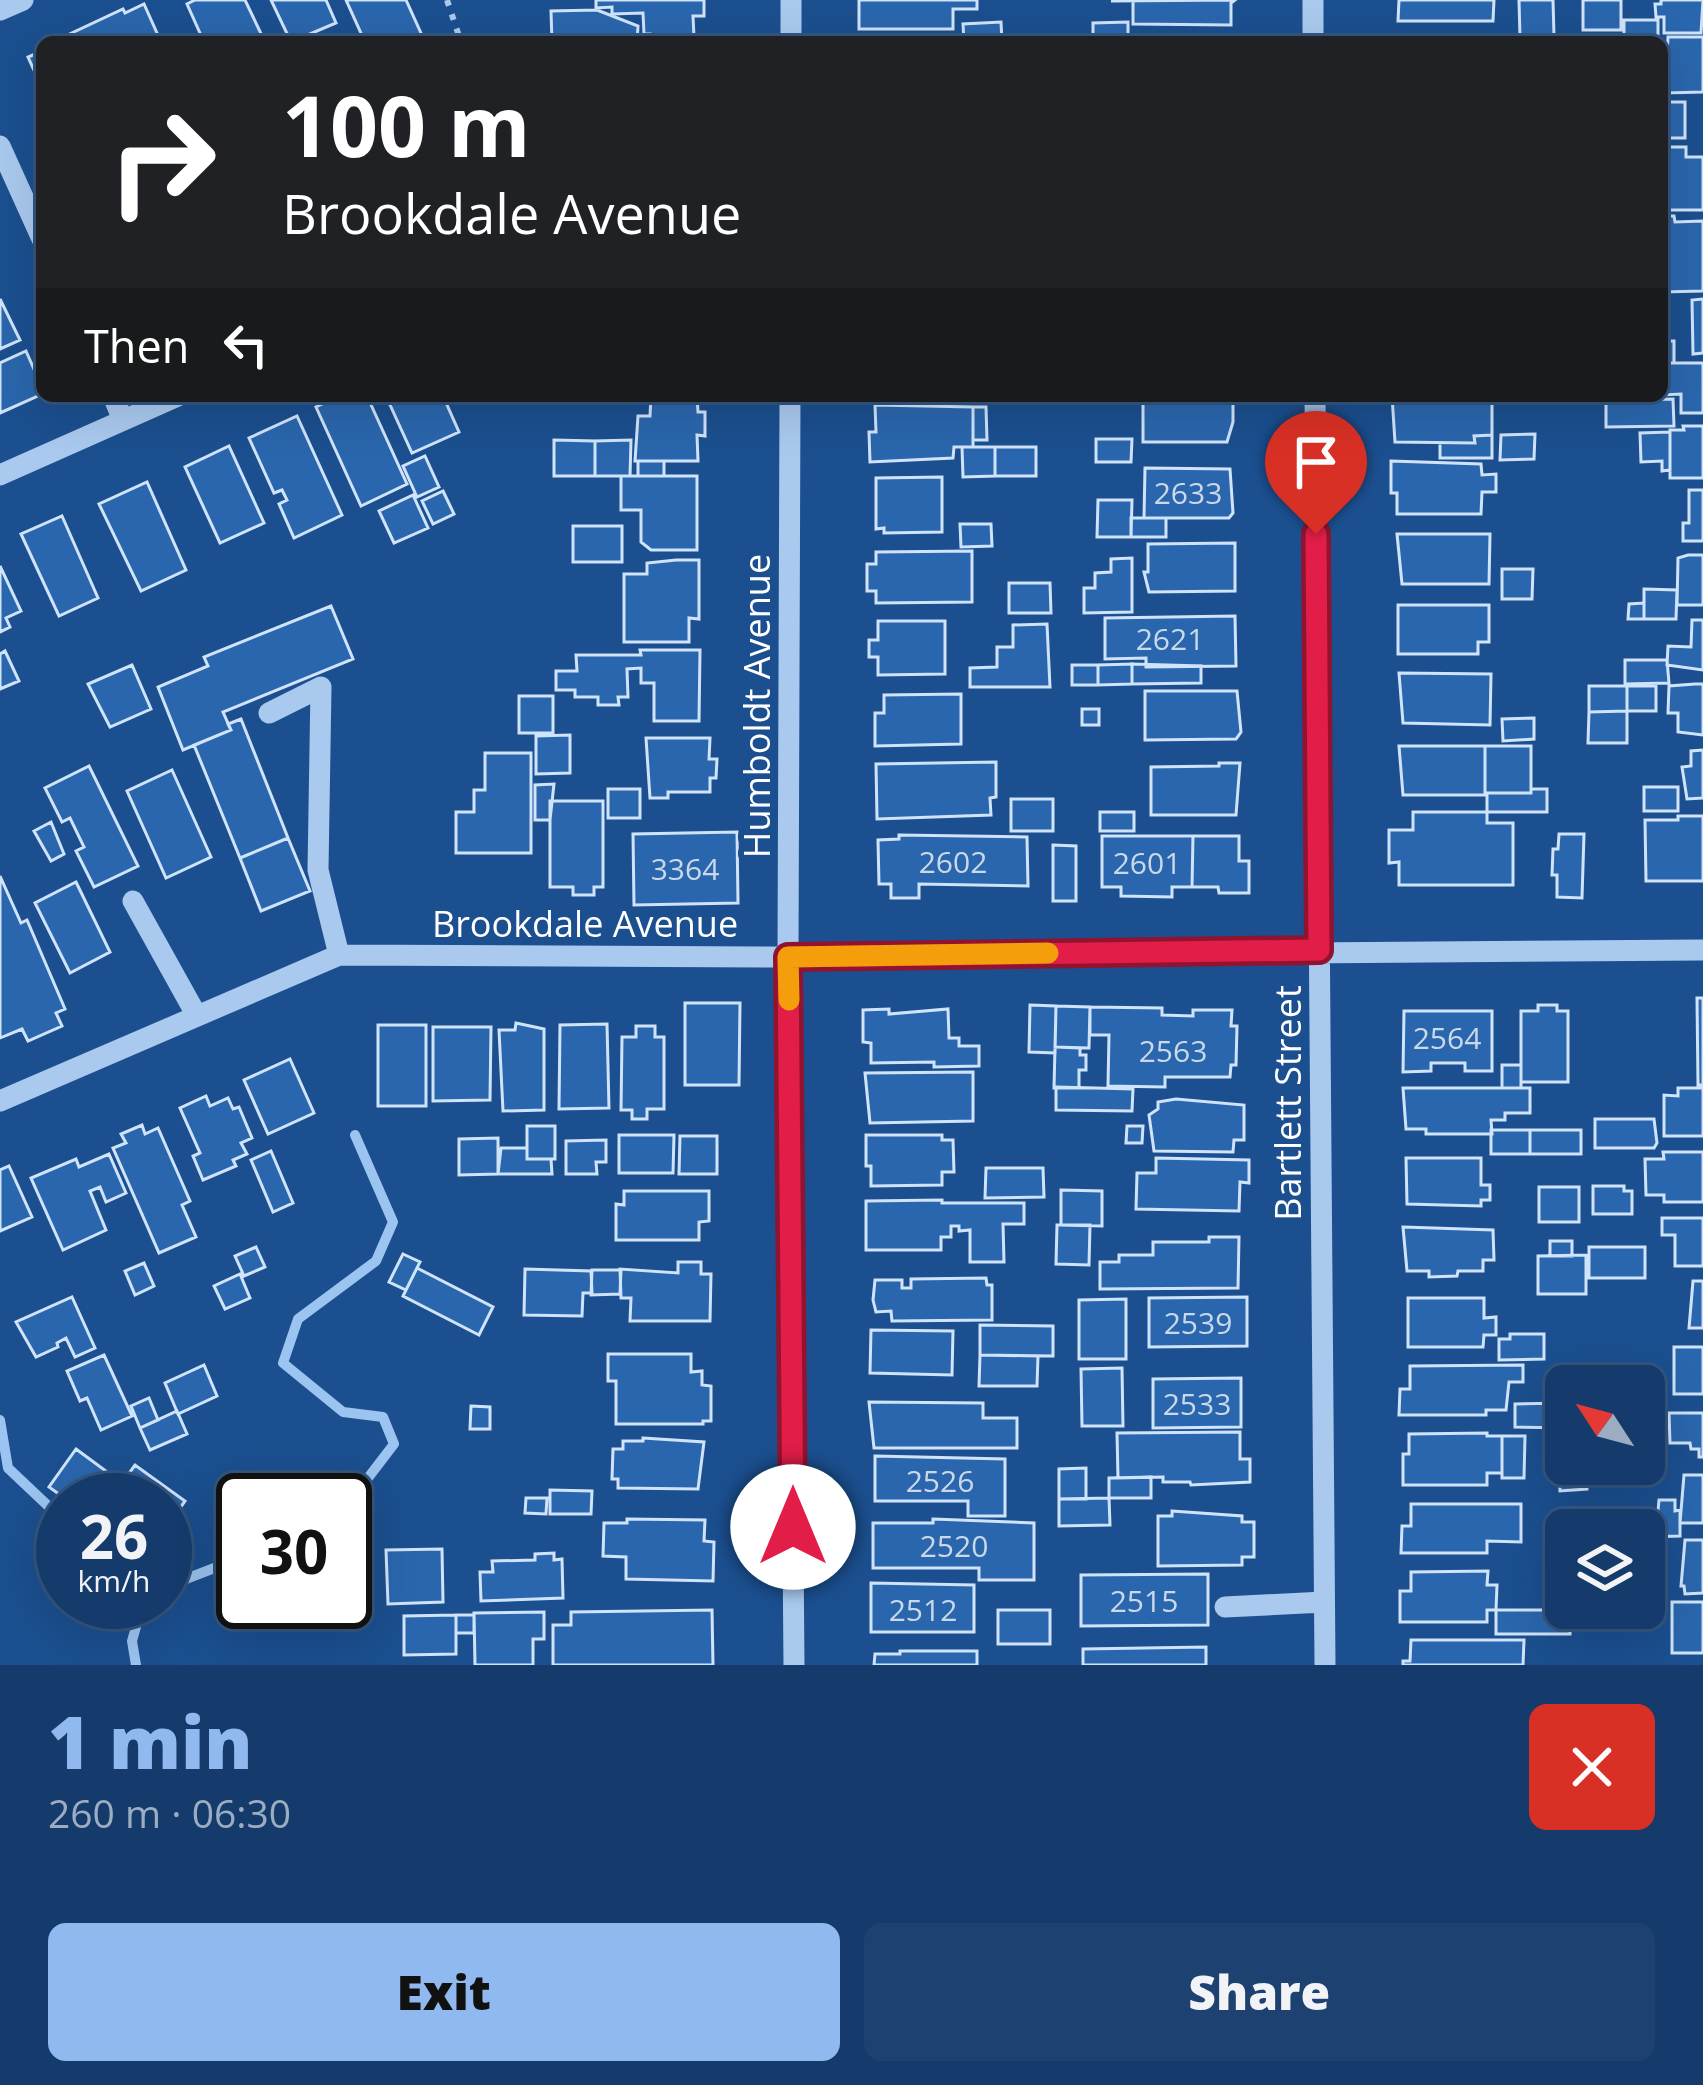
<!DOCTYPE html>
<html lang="en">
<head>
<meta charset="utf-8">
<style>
	:root { --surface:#143b6b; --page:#1d4271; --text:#f1f3f6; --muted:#9dadc1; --line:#33557e; --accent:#90b9f0 }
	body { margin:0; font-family:"Open Sans",sans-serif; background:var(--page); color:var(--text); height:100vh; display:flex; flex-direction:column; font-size:45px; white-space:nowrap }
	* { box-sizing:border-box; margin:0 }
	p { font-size:39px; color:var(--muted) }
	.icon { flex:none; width:66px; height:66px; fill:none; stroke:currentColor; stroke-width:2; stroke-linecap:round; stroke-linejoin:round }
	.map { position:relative; height:1665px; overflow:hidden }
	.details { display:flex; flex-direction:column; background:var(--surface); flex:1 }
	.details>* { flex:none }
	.guide { position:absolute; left:36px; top:36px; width:1632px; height:366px; border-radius:18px; box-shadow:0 12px 48px #0002,0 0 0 3px var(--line); background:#202124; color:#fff; overflow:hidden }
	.needle { width:78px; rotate:306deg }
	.controls { position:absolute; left:1545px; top:1365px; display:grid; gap:24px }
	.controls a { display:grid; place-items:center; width:120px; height:120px; border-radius:18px; background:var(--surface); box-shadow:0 12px 48px #0002,0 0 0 3px var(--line); font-size:60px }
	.speed { position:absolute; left:36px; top:1473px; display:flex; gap:24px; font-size:60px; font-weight:700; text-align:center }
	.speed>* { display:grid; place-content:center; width:156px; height:156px; border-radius:50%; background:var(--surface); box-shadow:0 12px 48px #0002,0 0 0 3px var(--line); line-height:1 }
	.speed small { font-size:30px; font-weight:400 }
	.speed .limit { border:6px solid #111; border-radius:18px; background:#fff; color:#111 }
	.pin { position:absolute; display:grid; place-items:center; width:102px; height:102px; color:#fff; margin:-123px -51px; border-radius:50% 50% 50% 0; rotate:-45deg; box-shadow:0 0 12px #0007 }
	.pin .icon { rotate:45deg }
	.me { position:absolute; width:132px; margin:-66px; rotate:0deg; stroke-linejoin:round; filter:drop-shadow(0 0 9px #0008) }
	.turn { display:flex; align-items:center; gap:42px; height:252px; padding:0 48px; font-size:54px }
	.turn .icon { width:156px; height:156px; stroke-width:2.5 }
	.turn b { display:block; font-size:84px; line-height:102px }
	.then { display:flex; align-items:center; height:114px; padding:0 48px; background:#0003; gap:24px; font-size:45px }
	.round { display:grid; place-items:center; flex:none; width:126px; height:126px; border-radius:18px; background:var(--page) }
	.overview { display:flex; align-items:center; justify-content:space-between; height:204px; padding:0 48px }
	h1 { font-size:72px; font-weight:800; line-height:90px; color:var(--accent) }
	.action { display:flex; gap:24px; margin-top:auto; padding:24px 48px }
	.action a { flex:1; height:138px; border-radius:18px; background:var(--accent); color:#111; font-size:48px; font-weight:800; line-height:138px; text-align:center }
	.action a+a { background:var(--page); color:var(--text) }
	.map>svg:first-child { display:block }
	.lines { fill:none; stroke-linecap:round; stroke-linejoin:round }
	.stream { stroke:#9cc4f0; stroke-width:10 }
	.building { fill:#2a66ad; stroke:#cfe3fa; stroke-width:3 }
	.path { stroke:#a9c9ee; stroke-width:6; stroke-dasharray:6 9; stroke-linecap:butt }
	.minor { stroke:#a9c9ee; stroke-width:21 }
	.route-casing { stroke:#92132f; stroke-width:30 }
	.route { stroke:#e11d48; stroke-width:21 }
	.slow { stroke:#f59e0b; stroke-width:21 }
	.labels { text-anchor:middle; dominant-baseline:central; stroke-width:12; stroke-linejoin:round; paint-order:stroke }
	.number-label { font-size:30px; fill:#cad9ea }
	.street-label { font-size:36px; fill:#fff; stroke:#1b4f8f }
</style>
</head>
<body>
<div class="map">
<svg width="1703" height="1665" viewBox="0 0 1703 1665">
	<rect width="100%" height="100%" fill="#1b4f8f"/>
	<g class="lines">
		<path class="stream" d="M0,1420L8,1468L63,1520
			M345,1508L394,1444L383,1417L343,1412L283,1363L298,1319L376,1261L393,1222L355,1135
			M165,1587L243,1557
			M136,1665L132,1641L143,1602"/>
	</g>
	<path class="building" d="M195,0H245L265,42H204L187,4Z
		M271,0H326L336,23L291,42Z
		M346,0H406L425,42H365Z
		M596,0H704V16H693L694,37L650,38V34H644L643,13L612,14V7L596,8Z
		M859,0H977V9H953V29H859Z
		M1235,0L1231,3V25L1133,24V1H1111Z
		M1399,0H1494L1493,21H1398Z
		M1519,0H1553L1554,36L1520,37Z
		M1583,0H1621V30H1583Z
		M1661,0H1703L1701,33H1664V17H1656L1655,4H1661Z
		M144,4L161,42H60L59,39L123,9L125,13Z
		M597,10L638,26L637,42H552L551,11Z
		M1624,20H1658V40H1624Z
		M1001,22L1002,42H964L963,24Z
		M1128,22V42H1093V23Z
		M1668,37H1703V92L1665,93Z
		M42,51V88L28,57Z
		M1662,102H1685V138H1662Z
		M1662,147H1686V157H1703V210H1662Z
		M1662,216H1674L1675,222L1703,221V291L1662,292Z
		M0,299L20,340L0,349Z
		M1703,299V353L1693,354L1692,300Z
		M1662,341H1674V363H1662Z
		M26,351L40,383L35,385L40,395L0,413V363Z
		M1662,363H1703V413H1681V394L1662,395Z
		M339,396H367L407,484L361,506L316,407Z
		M386,396H443L459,432L412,453Z
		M651,396H697L698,412H705V436L697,435L698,461H635L638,416H650Z
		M1143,396H1233V422L1227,442H1143Z
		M1392,396L1492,397V435L1474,436L1475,443L1395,442Z
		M1673,399L1674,426L1606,427V400Z
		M875,405L973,407V447H954L953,458L870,462L869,432H876Z
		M973,407H986L987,440H973Z
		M297,416L342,515L294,538L279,504L287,500L282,490L274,493L249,438Z
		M1683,426H1703V478H1670V430H1684Z
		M1670,432V470L1662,471V461L1641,462L1640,433Z
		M1535,434L1534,459L1500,460L1501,435Z
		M1492,435V458H1440V443H1475L1474,436Z
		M1096,439H1132L1131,462H1096Z
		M554,440L595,441V476H554Z
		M631,440L630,476H595V441Z
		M229,446L264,523L220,543L185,467Z
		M962,447H995V476L963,477Z
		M995,447H1036V476H995Z
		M425,456L439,487L417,497L403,466Z
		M638,461H664V476H638Z
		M1391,461L1481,464L1482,475L1496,474V492H1482L1481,514H1397V493H1391Z
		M1145,468L1230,469L1233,513L1229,518H1144Z
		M621,476H697V550H651L641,542V510H621Z
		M942,477V532L884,533V528L876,529V478Z
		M147,482L186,570L141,591L99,504Z
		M1689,490H1703V541H1683V523H1689Z
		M443,491L454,514L433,524L422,501Z
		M413,495L428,528L394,543L379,511Z
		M1098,500H1132L1131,537H1097Z
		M62,516L98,598L59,616L21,534Z
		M1131,518H1166V537H1131Z
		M960,524H991L992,546L961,547Z
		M573,526H622V562H573Z
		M1397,534H1490L1489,584H1402Z
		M1235,543V591L1149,592L1144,572H1148V544Z
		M972,551V602L876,603V591H867V564H876V552Z
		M1688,555H1703V605H1677L1678,558Z
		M1132,558V612L1084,613V588H1095V573L1111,572V559Z
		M676,560H699V619L689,618V642H624V574H647V563Z
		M0,566L21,611L6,618L10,627L0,632Z
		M1502,569H1533L1532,599H1502Z
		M1009,583H1050L1051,613H1009Z
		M1644,589L1677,590L1676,619H1644Z
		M1644,603V619H1628L1629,604Z
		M1398,605H1489V642H1478V654H1398Z
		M331,606L353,659L223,712L231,730L183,750L158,687L208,666L204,657Z
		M1235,616L1236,666L1146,667V658L1105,659V618Z
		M1692,620H1703V670L1667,665L1668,646L1691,647Z
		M878,621H945V674L878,675V657H869V640H878Z
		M1047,624L1050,687H970V668L997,667V647H1013V625Z
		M640,650H700L699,721H654V683H641V668L627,669L628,697H618L619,705H598V697H575V690H556V671H577L576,655H641Z
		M5,651L19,681L0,689V654Z
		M1625,660H1667L1669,683L1625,684Z
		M1132,664L1201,666V683L1132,684Z
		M1132,664V684L1098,685V665Z
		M132,665L151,709L110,727L88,684Z
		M1072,665H1098V685H1072Z
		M1399,673L1491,674L1490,725L1403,723Z
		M1695,684H1703V735L1678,732V713H1668L1669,686Z
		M1589,686H1627V711L1589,712Z
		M1627,686H1656V711H1627Z
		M1145,691H1237L1241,732L1236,739L1145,740Z
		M961,694V744L875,746V713H884V695Z
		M519,696H553V733H519Z
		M1082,709H1099V725H1082Z
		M1627,711V743H1588L1589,712Z
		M1534,718V739L1503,741L1502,719Z
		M241,719L288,838L240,858L194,745L231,730L228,724Z
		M570,735V773L536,774V736Z
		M646,738H710L709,759H717L716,778H710V792H668V798H650Z
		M1399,746H1485V795H1403Z
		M1485,746H1531V793H1485Z
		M1703,750V798L1687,799L1682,767L1691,766V751Z
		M485,753H531V853H456V812H474V790H485Z
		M996,762V797L990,798L991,815L877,819L876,764Z
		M1219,763H1240L1236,815H1151V767L1219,766Z
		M89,766L138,866L94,887L76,851L84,847L70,818L62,822L45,788Z
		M172,770L211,857L166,878L127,791Z
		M554,784L550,820H535V785Z
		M1644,787H1678V811H1644Z
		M608,789H640V818H608Z
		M1531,789H1547V812H1487V793H1531Z
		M1011,799H1053V831H1011Z
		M550,801H603V887H594V895H573V887H550Z
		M1100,812H1134V831H1100Z
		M1413,812H1487V823H1513V885H1399V862L1389,863V830H1413Z
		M1678,816H1703V881H1646L1645,820H1678Z
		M51,822L64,854L51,861L34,831Z
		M737,832L738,903L634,905L633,834Z
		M1559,834H1584L1582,898L1557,897V875H1552L1553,849H1558Z
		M899,835L1027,837L1028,886L919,884V898H891V884H879L878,840L899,839Z
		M1102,836H1193L1192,887H1172V897L1121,896V887H1102Z
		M1193,836H1239V861H1249V893H1219L1218,887H1192Z
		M288,838L310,891L261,911L240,858Z
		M1053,845L1076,846V901H1053Z
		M0,876L21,923L27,920L65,1009L56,1013L62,1026L28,1041L22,1029L0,1038Z
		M76,882L110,952L70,973L35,903Z
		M1697,998H1703V1085H1698Z
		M685,1003H740L739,1085H685Z
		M1030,1005L1056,1006L1055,1053L1029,1052Z
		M1538,1005H1557V1011H1568V1082H1521V1011H1538Z
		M1056,1006L1090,1007L1089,1048L1055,1047Z
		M1090,1007L1162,1008V1015L1193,1016V1010H1232L1231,1026H1237L1236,1065H1231L1230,1077H1165V1087L1108,1086L1109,1035H1090Z
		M889,1009V1014L948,1009L949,1038H959V1046H979V1066L934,1067V1062L871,1063V1043L863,1042V1010Z
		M1404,1011H1492V1071H1465V1063H1431V1071L1403,1072Z
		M516,1023L544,1029V1110L503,1111L499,1030H515Z
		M607,1024L609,1108L559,1109L560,1025Z
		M378,1025H426V1106H378Z
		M636,1026H655V1037H664V1109H647V1119H632V1110H621L622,1037H636Z
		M433,1027H491L490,1100L433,1101Z
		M1055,1047L1080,1048V1055H1086V1070H1079V1088H1054Z
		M290,1059L314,1113L268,1134L244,1080Z
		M1502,1065H1521V1088H1502Z
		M973,1072V1121L870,1123L865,1073Z
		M1056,1087L1133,1089L1132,1111L1056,1110Z
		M1403,1088H1530V1113H1505V1120H1491L1492,1134H1426V1129H1406Z
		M1678,1088H1703V1136H1664V1095L1678,1096Z
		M206,1096L210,1106L228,1098L233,1109L239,1107L252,1138L241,1143L247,1154L233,1160L236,1166L203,1180L193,1156L200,1153L180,1108Z
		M1176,1099L1244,1105V1140H1234L1233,1152L1154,1151L1149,1115L1158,1109V1102Z
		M1595,1119H1654L1657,1143L1654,1148H1595Z
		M142,1125L145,1134L158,1128L190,1201L182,1205L196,1237L159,1253L113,1148L126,1143L121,1134Z
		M527,1126H555V1159H527Z
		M1127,1126H1143L1142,1143H1126Z
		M1491,1130H1530V1154H1491Z
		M1530,1130H1581V1154H1530Z
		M619,1135H674L673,1173H619Z
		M866,1135H942V1140H953L954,1172H942V1185L871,1186V1166H866Z
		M680,1136H717V1174H679Z
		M498,1138V1174L459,1175V1139Z
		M606,1140V1162H596L597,1174H566V1141Z
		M501,1148H527V1159H551L552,1174H498Z
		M271,1151L293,1203L273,1212L251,1160Z
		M1663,1152H1703V1202H1664V1195H1646L1645,1159H1664Z
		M109,1154L126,1193L106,1202L100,1187L90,1191L106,1230L63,1250L31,1178L76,1159L79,1167Z
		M1156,1158L1249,1160V1183L1240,1182L1239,1211L1136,1209L1137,1173H1156Z
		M1406,1158H1481V1185H1490V1200H1481V1206L1407,1204Z
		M9,1166L32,1217L0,1231V1170Z
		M986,1168H1043L1044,1197L985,1198Z
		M1593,1186H1624V1191H1632V1214H1593Z
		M1539,1187H1579V1222H1539Z
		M1061,1190L1102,1191V1226L1061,1225Z
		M624,1191H709V1221L699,1222V1240H616V1204L624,1205Z
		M942,1200V1203H1024V1224H1003L1004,1262H970V1230L959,1231V1226H951V1237H941V1250H866V1201Z
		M1662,1218H1703V1266H1675V1235H1662Z
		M1057,1225H1090L1089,1265L1056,1264Z
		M1403,1227L1493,1230L1494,1260H1483V1271H1458L1457,1276L1429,1277V1271H1407Z
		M1209,1237H1239L1238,1288L1100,1289V1262H1119V1255H1153V1242H1209Z
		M1550,1241H1572V1256H1550Z
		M256,1247L265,1267L244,1276L235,1256Z
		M1589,1247H1645V1278H1589Z
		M403,1254L420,1262L406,1290L389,1282Z
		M1586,1255V1294H1538V1256Z
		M678,1262H701V1274H711L710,1321H630L631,1298H621L620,1269L678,1273Z
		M144,1263L154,1286L135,1295L125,1271Z
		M417,1268L493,1307L479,1335L403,1296Z
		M525,1269L591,1271L592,1293H583L582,1316L524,1315Z
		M592,1270H621L620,1294L591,1295Z
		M240,1274L250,1298L225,1309L214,1286Z
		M986,1278L987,1285H992V1320L892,1321L891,1311L876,1312L873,1300L875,1280H902V1288H911V1279Z
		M1693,1281H1703V1328H1689Z
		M72,1297L95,1348L75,1357L66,1338L57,1343L58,1347L36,1357L16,1322Z
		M1247,1297V1346L1149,1347V1298Z
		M1408,1298H1484V1318L1496,1317V1335H1484L1483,1347H1408Z
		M1126,1299V1359H1079V1300Z
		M980,1325L1053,1326V1356L980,1355Z
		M871,1330L953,1331L952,1375L870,1373Z
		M1510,1334H1544V1359L1499,1360V1339H1510Z
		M1674,1347H1703V1394H1674Z
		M608,1354H691V1372L702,1371V1385L711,1386V1421H703V1424H616V1381H608Z
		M104,1355L132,1416L101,1430L87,1398L80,1401L67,1371Z
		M980,1355L1038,1356L1037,1386H979Z
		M204,1365L217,1396L178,1414L165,1383Z
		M1523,1365V1382H1509L1506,1410H1486V1415H1399L1400,1389H1410V1366Z
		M1122,1368L1123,1426H1082L1081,1369Z
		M1241,1378V1427L1153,1428V1379Z
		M149,1398L158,1420L140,1428L131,1406Z
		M869,1402L983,1403V1418H1017V1448H874Z
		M1566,1403V1428L1515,1427V1404Z
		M471,1406L490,1407V1429H470Z
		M177,1411L187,1434L150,1450L140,1428Z
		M1669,1413H1703V1457H1699V1449H1691L1690,1443H1670Z
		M1240,1432V1459H1250V1482L1191,1485L1190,1482H1163V1477L1118,1478L1117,1433Z
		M1487,1433V1436H1502V1473H1487V1485H1403V1454H1409V1434Z
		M1502,1436H1525L1524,1478H1502Z
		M643,1438L704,1442L698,1489L618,1488V1479H612L613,1449H623V1441H643Z
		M76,1449L122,1483L135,1465L185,1501L165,1529V1500H67L49,1487Z
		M875,1456L1005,1459V1516H968V1501H875Z
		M1086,1468V1499H1059V1469Z
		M1586,1468L1587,1489L1560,1491L1559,1469Z
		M1684,1475H1703V1523H1680Z
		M1151,1477V1498H1109V1478Z
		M550,1490L592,1491L591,1514H550Z
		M526,1498H547L546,1514L525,1513Z
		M1109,1498L1110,1525L1059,1526V1499Z
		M1659,1500H1675V1511L1680,1510V1536L1645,1537L1644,1511H1658Z
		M1411,1504H1521V1542L1487,1541V1553H1401L1402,1526H1411Z
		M1589,1510L1590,1530H1566V1564H1556L1559,1512Z
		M1172,1511L1242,1516V1522H1254V1557H1242V1565L1158,1566V1516H1172Z
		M627,1519L705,1520L704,1541L714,1542L713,1581L626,1579V1557L603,1556L604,1523H627Z
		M933,1519L1034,1523V1580H979V1568H873V1523H933Z
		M1685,1540H1703V1593L1685,1594L1684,1586H1681Z
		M442,1549L443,1602L388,1604L386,1550Z
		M554,1553V1560L562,1559L563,1598L481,1601L480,1572H493L492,1561L535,1560V1554Z
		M1644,1554H1649V1600H1644Z
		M1488,1571L1487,1585H1497L1496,1610H1487V1622H1400V1591H1411V1572Z
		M1208,1574V1625L1081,1626V1575Z
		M871,1583L974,1585V1632H871Z
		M1672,1602H1703V1653H1672Z
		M712,1610L713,1665H553V1625H571V1612Z
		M998,1610H1050V1644H998Z
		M1496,1610H1570V1634H1496Z
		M544,1612V1639H533V1665H475L474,1613Z
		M456,1615V1654L404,1655V1616Z
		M456,1615H474V1633H456Z
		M1411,1640H1524L1523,1665H1403V1661H1410Z
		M1206,1647V1665H1083V1649Z
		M900,1651H977V1665H874L875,1654H900Z"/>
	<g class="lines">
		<path class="path" d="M447,0L461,42"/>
		<path class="minor" d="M1313,0V42
			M0,10L23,0
			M791,42V0
			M0,146L42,239
			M113,396L123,420
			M790,396L788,957L794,1665
			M1315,396L1325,1665
			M0,475L178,396
			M269,713L321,687L318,870L339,955
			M133,901L197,1016
			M0,1101L339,955L788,957L1703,950
			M1225,1607L1324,1602"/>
	</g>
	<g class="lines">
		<defs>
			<path id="route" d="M793,1527L788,957L1319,950L1316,534"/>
		</defs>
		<use href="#route" class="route-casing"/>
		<use href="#route" class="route"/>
		<path class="slow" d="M789,1000L788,957L1048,953"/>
	</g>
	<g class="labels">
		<g class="number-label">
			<text x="1188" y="492">2633</text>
			<text x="1170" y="638">2621</text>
			<text x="953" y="861">2602</text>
			<text x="1147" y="862">2601</text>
			<text x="685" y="868">3364</text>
			<text x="1447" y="1037">2564</text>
			<text x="1173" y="1050">2563</text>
			<text x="1198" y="1322">2539</text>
			<text x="1197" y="1403">2533</text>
			<text x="940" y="1480">2526</text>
			<text x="954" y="1545">2520</text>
			<text x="1144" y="1600">2515</text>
			<text x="923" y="1609">2512</text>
		</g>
		<g class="street-label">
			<text transform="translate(756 706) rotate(-90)">Humboldt Avenue</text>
			<text x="585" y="923">Brookdale Avenue</text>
			<text transform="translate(1287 1103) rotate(-90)">Bartlett Street</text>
		</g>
	</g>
</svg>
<div class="controls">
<a><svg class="needle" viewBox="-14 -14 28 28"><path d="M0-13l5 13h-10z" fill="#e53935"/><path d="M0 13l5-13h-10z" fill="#9dadc1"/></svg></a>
<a><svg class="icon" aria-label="layers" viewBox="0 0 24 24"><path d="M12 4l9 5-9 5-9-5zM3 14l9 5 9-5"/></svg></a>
</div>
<div class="speed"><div>26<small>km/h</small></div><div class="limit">30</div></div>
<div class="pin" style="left:1316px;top:534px;background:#d93025"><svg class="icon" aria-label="arrive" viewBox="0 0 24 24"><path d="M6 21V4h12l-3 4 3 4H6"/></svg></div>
<svg class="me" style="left:793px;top:1527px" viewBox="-20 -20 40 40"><circle r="19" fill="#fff"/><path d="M0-13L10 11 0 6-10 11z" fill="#e11d48"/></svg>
<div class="guide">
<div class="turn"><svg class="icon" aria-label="right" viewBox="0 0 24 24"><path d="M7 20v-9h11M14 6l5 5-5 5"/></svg><div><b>100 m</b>Brookdale Avenue</div></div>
<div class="then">Then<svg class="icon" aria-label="left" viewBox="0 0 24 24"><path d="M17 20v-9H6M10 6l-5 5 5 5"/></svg></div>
</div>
</div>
<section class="details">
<div class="overview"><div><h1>1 min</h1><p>260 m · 06:30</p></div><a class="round" style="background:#d93025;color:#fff"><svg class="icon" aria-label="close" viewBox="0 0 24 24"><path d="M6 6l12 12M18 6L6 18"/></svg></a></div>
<div class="action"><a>Exit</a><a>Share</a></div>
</section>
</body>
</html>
